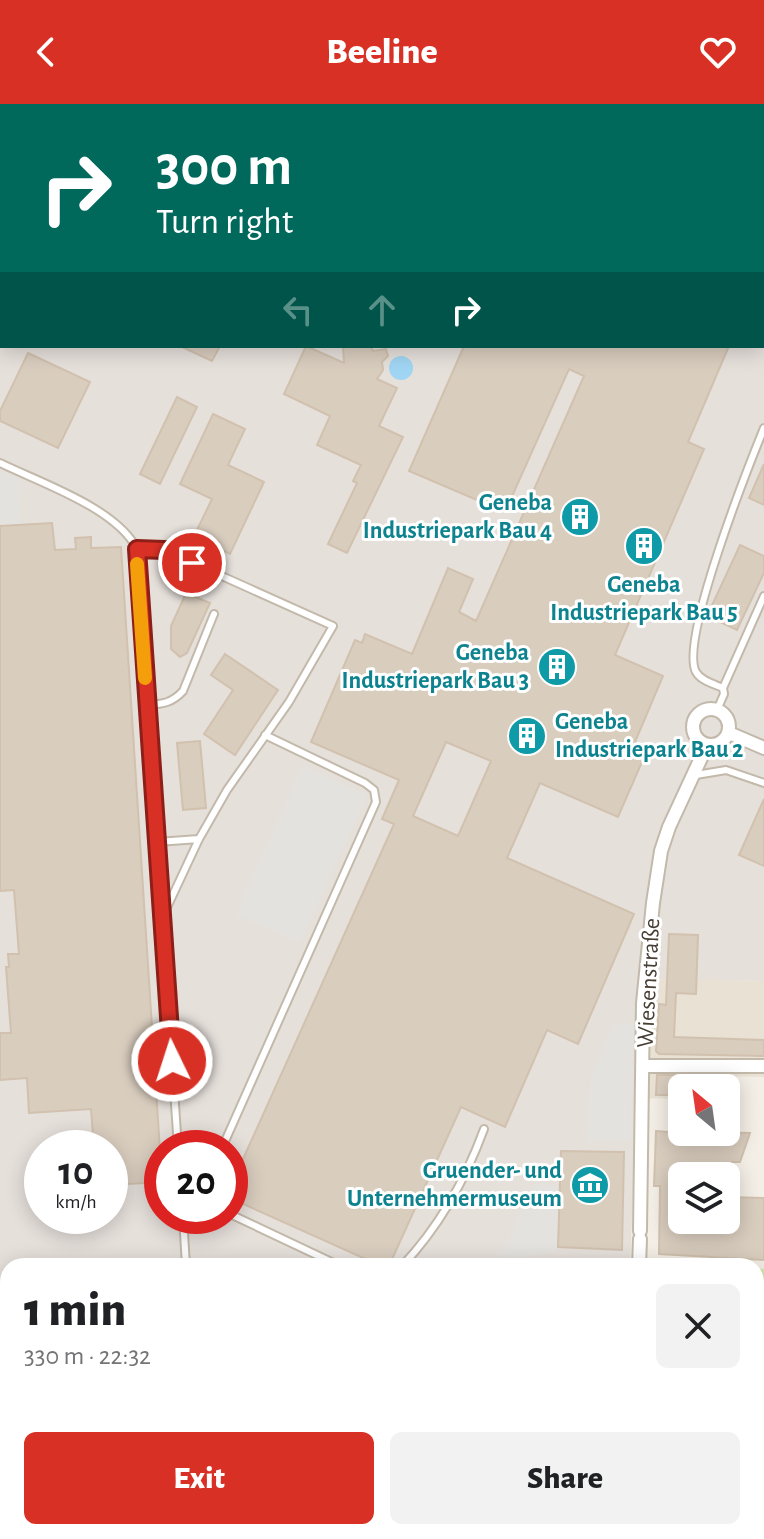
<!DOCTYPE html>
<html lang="en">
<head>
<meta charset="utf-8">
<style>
	:root { --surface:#fff; --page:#f2f2f2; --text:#202124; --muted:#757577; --accent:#d93025 }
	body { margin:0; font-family:"Alegreya Sans",sans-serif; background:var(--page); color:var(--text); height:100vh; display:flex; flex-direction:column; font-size:30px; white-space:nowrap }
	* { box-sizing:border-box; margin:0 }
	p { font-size:26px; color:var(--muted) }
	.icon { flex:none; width:44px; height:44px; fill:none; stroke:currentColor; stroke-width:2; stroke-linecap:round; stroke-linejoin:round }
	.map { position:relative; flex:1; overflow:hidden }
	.side { position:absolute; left:0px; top:1154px; width:764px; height:282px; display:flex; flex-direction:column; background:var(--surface); border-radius:24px 24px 0 0; box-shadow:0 4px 20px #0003 }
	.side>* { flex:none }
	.hud { position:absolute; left:0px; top:0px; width:764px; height:244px; box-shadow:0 4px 20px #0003; background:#00695c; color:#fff; overflow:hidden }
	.needle { width:52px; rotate:331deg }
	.fabs { position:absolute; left:668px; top:970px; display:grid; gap:16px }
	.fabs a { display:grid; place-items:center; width:72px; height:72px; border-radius:12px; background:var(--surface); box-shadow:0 4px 20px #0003; font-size:40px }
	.speed { position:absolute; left:24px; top:1026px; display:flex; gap:16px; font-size:40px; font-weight:700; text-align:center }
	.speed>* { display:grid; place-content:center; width:104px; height:104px; border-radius:50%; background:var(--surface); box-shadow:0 4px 20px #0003; line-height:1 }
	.speed small { font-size:20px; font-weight:400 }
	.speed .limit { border:12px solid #d22; background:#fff; color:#111 }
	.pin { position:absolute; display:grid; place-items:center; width:68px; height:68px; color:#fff; margin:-34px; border:4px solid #fff; border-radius:50%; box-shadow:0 2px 8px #0007 }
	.me { position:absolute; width:88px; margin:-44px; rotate:356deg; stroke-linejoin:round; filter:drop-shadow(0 0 6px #0008) }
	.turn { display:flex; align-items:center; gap:28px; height:168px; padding:0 24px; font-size:36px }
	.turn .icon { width:104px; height:104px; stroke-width:2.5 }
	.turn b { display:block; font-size:56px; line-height:68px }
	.lanes { display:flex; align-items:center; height:76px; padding:0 24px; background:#0003; justify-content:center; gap:40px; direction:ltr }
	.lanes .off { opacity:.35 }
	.round { display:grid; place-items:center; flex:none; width:84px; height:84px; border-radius:12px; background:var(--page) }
	.headline { display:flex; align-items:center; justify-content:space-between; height:136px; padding:0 24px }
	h1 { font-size:48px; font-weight:800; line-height:60px }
	.action { display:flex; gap:16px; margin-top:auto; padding:16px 24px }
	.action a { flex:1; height:92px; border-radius:12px; background:var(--accent); color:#fff; font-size:32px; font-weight:800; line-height:92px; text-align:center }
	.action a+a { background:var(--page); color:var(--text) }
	header { display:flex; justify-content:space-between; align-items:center; height:104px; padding:0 24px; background:var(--accent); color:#fff; font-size:36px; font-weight:800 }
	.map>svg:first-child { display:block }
	.residential { fill:#e8e1d4 }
	.industrial { fill:#e6e0db; fill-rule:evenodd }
	.green { fill:#d2eaad }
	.parking { fill:#e4e2de }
	.water { fill:#a0d5f3 }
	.building { fill:#d9cdbe; stroke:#d1c1ae; stroke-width:2; fill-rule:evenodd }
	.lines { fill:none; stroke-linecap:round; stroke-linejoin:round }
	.service-casing { stroke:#c3b9ab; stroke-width:10 }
	.minor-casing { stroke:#c3b9ab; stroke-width:16 }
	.path { stroke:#c2b199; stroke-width:2; stroke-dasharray:4 4; stroke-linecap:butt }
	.service { stroke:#fff; stroke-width:6 }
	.minor { stroke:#fff; stroke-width:12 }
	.route-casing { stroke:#8d1f18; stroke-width:20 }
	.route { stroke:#d93025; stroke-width:14 }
	.slow { stroke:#f59e0b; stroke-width:14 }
	.labels { text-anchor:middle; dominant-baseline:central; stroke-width:6; stroke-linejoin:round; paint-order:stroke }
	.culture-label { font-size:24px; font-weight:bold; fill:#0d838f; stroke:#fff; text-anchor:end }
	.street-label { font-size:24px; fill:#473f35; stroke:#fff }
</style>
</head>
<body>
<header><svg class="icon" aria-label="back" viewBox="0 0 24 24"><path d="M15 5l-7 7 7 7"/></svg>Beeline<svg class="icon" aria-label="heart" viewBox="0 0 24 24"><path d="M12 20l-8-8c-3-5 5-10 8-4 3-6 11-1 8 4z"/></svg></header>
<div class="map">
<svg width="764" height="1435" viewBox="0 0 764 1435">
	<rect width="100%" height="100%" fill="#f4efe6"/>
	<path class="residential" d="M637,873L764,877V973L725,972L724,984H682V995L637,994Z"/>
	<path class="industrial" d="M0,0H764V877L637,874V994L630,1162H8V1428H618V1435H0ZM2,2H762V242H2ZM42,1044H110V1112H42ZM162,1044H230V1112H162Z"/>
	<path class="green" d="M756,1165H764V1309L756,1308Z"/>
	<path class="parking" d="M0,367L18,375L21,421L0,422Z
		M303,662L367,691L299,838L236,811Z
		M634,920L630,1037L588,1036L591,975L614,921Z
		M534,1080L559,1081L557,1147L499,1158Z"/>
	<path class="water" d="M389 264a12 12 0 1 1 24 0a12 12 0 1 1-24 0Z"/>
	<path class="building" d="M180,242H220L212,257Z
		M306,242L344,259L343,242H371L373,247L386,245L388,252L382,258L383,266L377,275L397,284L379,322L403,333L347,449L328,440L357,379L353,377L361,361L317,341L330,312L284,290Z
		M464,242H729L688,338L704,345L615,551L663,572L635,638L648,644L618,713L540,679L507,754L634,810L578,940L547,926L505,1023L461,1003L389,1162H381L230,1094V1084L394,720L382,715L399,676L311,638L355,536L362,539L365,530L412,550L448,464L473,475L459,508L476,517L584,272L569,265L505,408L409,367ZM446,638L491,657L458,732L413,712Z
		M28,249L90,278L58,344L0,317V307Z
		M177,293L197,303L160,380L140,370Z
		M213,310L245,325L228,361L264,378L230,450L194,432L212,395L180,380Z
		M764,360V401L749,394Z
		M52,419L55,446L76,445L75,434L91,433V444L121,443L162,1078L110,1081V1044H94L91,1005L29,1009L27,974L0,976V929H11L6,863H9L8,850H19L14,786L0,787V422Z
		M740,441L764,452V469L737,526L707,512Z
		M186,489L210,499L187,549L180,553L171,545V522Z
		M225,550L278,586L235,651L204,630L233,586L211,571Z
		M200,637L206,704L183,706L177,639Z
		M764,695V762L739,751Z
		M669,830L698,831L696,890L676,889L674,933L764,936V952L659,950L656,947L659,900L666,901Z
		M657,971H675L674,982H682V991H656Z
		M656,1027L707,1031L708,1028L750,1029L740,1058H732L727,1072H682V1116H726V1093L764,1094V1156L659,1150L660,1082H654Z
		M561,1047L624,1048L622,1146L558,1143Z"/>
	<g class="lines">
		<defs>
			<path id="service" d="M251,0L254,2
				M0,359C41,379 116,404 137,445L178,1044
				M137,445L164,446L333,522L289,598L227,686L199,735L163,812
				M723,584C714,580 701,577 696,568C679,537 749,361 764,324
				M147,601C163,600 172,599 183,587L214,510
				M717,606L724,590L723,584L764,492
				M696,671L726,666L764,679
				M157,738L199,735
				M222,1044L376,698L374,686L365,679L265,631
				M230,1110L340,1162
				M183,1112L186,1162
				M402,1162C440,1122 465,1077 484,1025
				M308,1428L315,1435
				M324,1428L330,1435"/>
			<path id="minor" d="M526,0L531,2
				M292,2L293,0
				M0,21L2,23
				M693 623a18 18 0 1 1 36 0a18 18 0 1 1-36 0Z
				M729,629L764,644
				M644,962H764
				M640,1127L643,899L653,799L661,747L669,723L707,641
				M639,1162L640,1135
				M756,1318H764
				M630,1435V1428"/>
		</defs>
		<use href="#service" class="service-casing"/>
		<use href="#minor" class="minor-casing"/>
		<path class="path" d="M756,1210L764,1219"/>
		<use href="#service" class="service"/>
		<use href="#minor" class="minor"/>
	</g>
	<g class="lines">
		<defs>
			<path id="route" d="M172,957L137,445L164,446L192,459"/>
		</defs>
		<use href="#route" class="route-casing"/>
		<use href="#route" class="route"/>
		<path class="slow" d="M137,460L145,574"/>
	</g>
	<defs>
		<symbol id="building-disc" viewBox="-11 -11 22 22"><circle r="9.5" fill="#0f9aa8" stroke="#fff"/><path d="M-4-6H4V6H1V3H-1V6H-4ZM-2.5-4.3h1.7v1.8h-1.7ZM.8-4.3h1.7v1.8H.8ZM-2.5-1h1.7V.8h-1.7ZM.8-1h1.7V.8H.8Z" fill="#fff"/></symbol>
		<symbol id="museum-disc" viewBox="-11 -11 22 22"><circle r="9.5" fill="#0f9aa8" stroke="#fff"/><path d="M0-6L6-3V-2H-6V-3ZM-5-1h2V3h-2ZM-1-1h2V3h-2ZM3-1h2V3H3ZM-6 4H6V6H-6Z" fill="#fff"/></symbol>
	</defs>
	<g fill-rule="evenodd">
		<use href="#building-disc" x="558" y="391" width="44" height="44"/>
		<use href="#building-disc" x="622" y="420" width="44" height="44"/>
		<use href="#building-disc" x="535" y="541" width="44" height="44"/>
		<use href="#building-disc" x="505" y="610" width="44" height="44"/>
		<use href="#museum-disc" x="568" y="1059" width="44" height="44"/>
	</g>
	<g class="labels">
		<g class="culture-label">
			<text x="552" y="399">Geneba<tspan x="552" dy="28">Industriepark Bau 4</tspan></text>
			<text x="644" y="481" text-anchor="middle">Geneba<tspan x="644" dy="28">Industriepark Bau 5</tspan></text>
			<text x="529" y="549">Geneba<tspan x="529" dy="28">Industriepark Bau 3</tspan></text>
			<text x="555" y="618" text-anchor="start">Geneba<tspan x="555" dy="28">Industriepark Bau 2</tspan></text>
			<text x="562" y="1067">Gruender- und<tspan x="562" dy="28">Unternehmermuseum</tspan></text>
		</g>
		<g class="street-label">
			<text transform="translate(649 879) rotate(-87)">Wiesenstraße</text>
		</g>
	</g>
</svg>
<div class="fabs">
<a><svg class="needle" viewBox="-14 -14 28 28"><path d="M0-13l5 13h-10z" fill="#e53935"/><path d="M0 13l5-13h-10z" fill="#757577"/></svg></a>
<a><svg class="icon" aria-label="layers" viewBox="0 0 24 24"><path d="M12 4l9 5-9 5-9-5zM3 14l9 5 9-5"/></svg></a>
</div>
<div class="speed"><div>10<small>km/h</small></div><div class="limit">20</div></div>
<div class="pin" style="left:192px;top:459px;background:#d93025"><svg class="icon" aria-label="arrive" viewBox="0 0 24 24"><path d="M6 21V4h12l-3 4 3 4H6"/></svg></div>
<svg class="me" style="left:172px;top:957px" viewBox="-20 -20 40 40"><circle r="17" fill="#d93025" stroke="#fff" stroke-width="3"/><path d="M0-11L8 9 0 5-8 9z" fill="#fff"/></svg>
<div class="hud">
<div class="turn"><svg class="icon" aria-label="right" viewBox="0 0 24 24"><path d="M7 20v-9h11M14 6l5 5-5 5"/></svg><div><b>300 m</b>Turn right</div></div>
<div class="lanes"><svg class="icon off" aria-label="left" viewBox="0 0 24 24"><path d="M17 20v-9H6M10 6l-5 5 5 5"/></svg><svg class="icon off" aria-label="ahead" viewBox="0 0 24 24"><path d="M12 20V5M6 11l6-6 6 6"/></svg><svg class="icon" aria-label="right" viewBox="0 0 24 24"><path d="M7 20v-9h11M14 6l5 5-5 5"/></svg></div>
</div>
<section class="side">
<div class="headline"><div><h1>1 min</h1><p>330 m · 22:32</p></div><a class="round"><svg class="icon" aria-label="close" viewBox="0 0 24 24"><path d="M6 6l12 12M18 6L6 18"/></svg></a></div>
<div class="action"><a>Exit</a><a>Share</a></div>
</section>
</div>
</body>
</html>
